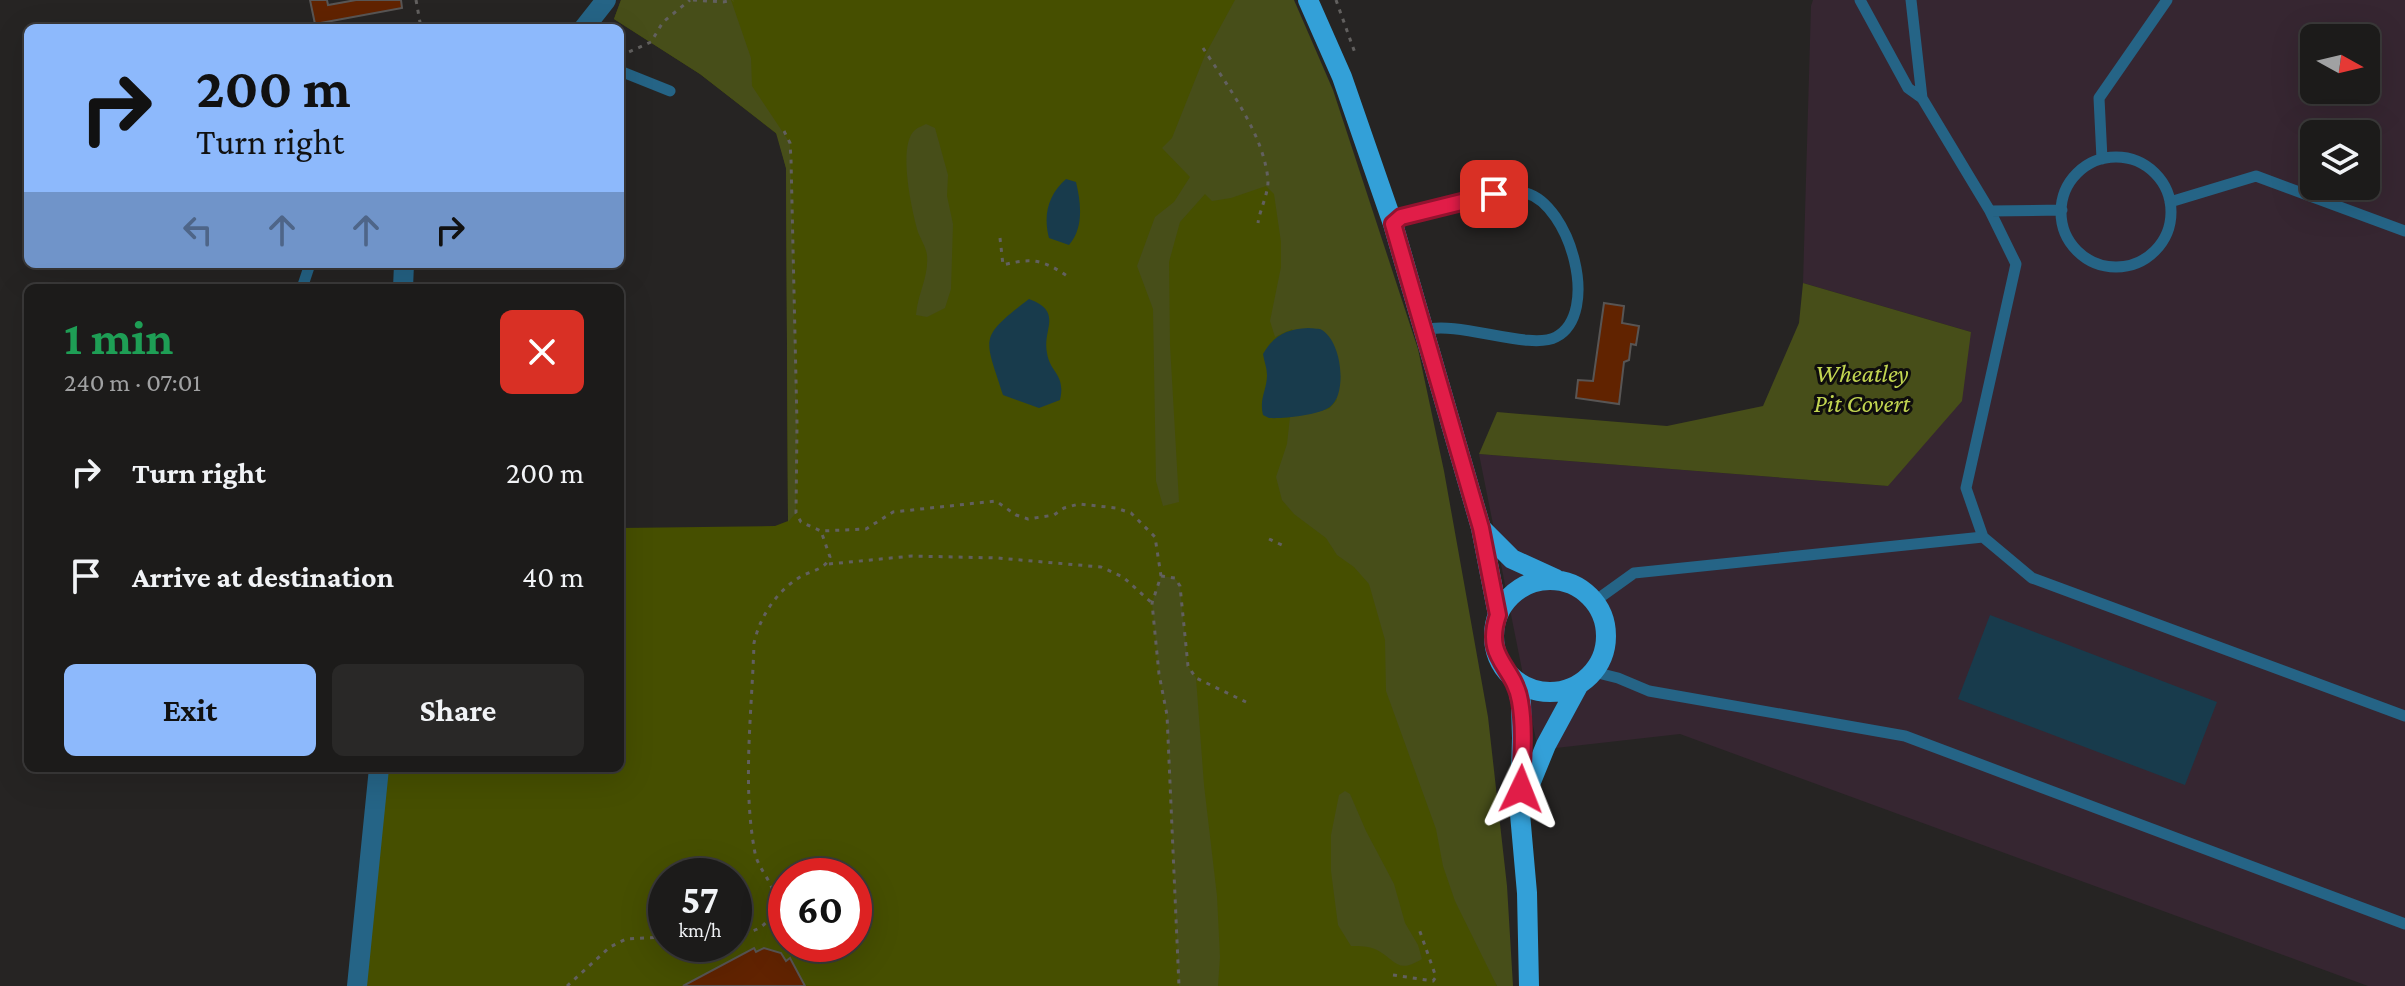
<!DOCTYPE html>
<html lang="en">
<head>
<meta charset="utf-8">
<style>
	:root { --surface:#1c1b1a; --page:#292827; --text:#f1f3f6; --muted:#a0a1a2; --line:#3a3939; --accent:#8db9fc }
	body { margin:0; font-family:"Crimson Pro",serif; background:var(--page); color:var(--text); height:100vh; display:flex; flex-direction:column; font-size:30px; white-space:nowrap }
	* { box-sizing:border-box; margin:0 }
	p { font-size:26px; color:var(--muted) }
	.icon { flex:none; width:44px; height:44px; fill:none; stroke:currentColor; stroke-width:2; stroke-linecap:round; stroke-linejoin:round }
	.map { position:relative; flex:1; overflow:hidden }
	.panel { position:absolute; left:24px; top:284px; width:600px; height:488px; display:flex; flex-direction:column; background:var(--surface); border-radius:12px; box-shadow:0 8px 32px #0002,0 0 0 2px var(--line) }
	.panel>* { flex:none }
	.guide { position:absolute; left:24px; top:24px; width:600px; height:244px; border-radius:12px; box-shadow:0 8px 32px #0002,0 0 0 2px var(--line); background:#8db9fc; color:#111; overflow:hidden }
	.needle { width:52px; rotate:98deg }
	.buttons { position:absolute; left:2300px; top:24px; display:grid; gap:16px }
	.buttons a { display:grid; place-items:center; width:80px; height:80px; border-radius:12px; background:var(--surface); box-shadow:0 8px 32px #0002,0 0 0 2px var(--line); font-size:40px }
	.speed { position:absolute; left:648px; top:858px; display:flex; gap:16px; font-size:40px; font-weight:700; text-align:center }
	.speed>* { display:grid; place-content:center; width:104px; height:104px; border-radius:50%; background:var(--surface); box-shadow:0 8px 32px #0002,0 0 0 2px var(--line); line-height:1 }
	.speed small { font-size:20px; font-weight:400 }
	.speed .limit { border:12px solid #d22; background:#fff; color:#111 }
	.pin { position:absolute; display:grid; place-items:center; width:68px; height:68px; color:#fff; margin:-34px; border-radius:16px; box-shadow:0 4px 12px #0006 }
	.me { position:absolute; width:88px; margin:-44px; rotate:2deg; stroke-linejoin:round; filter:drop-shadow(0 0 6px #0008) }
	.turn { display:flex; align-items:center; gap:28px; height:168px; padding:0 40px; font-size:36px }
	.turn .icon { width:104px; height:104px; stroke-width:2.5 }
	.turn b { display:block; font-size:56px; line-height:68px }
	.lanes { display:flex; align-items:center; height:76px; padding:0 40px; background:#0003; justify-content:center; gap:40px; direction:ltr }
	.lanes .off { opacity:.35 }
	.round { display:grid; place-items:center; flex:none; width:84px; height:84px; border-radius:12px; background:var(--page) }
	.head { display:flex; align-items:center; justify-content:space-between; height:136px; padding:0 40px }
	h1 { font-size:48px; font-weight:700; line-height:60px; color:#1e9e55 }
	.button { display:flex; gap:16px; margin-top:auto; padding:16px 40px }
	.button a { flex:1; height:92px; border-radius:12px; background:var(--accent); color:#111; font-size:32px; font-weight:700; line-height:92px; text-align:center }
	.button a+a { background:var(--page); color:var(--text) }
	ul { padding:0; list-style:none }
	li { display:flex; align-items:center; gap:24px; height:104px; padding:0 40px }
	li div { flex:1 }
	li b { display:block; font-size:30px }
	li em { font-style:normal }
	.map>svg:first-child { display:block }
	.industrial { fill:#362631; fill-rule:evenodd }
	.green { fill:#464f00; fill-rule:evenodd }
	.forest { fill:#474e19 }
	.water { fill:#183b4c }
	.building { fill:#612300; stroke:#585554; stroke-width:2 }
	.lines { fill:none; stroke-linecap:round; stroke-linejoin:round }
	.path { stroke:#62605f; stroke-width:3; stroke-dasharray:4 6; stroke-linecap:butt }
	.lane { stroke:#256486; stroke-width:11 }
	.street { stroke:#256486; stroke-width:20 }
	.primary { stroke:#33a0d8; stroke-width:20 }
	.route-casing { stroke:#92132f; stroke-width:20 }
	.route { stroke:#e11d48; stroke-width:14 }
	.labels { text-anchor:middle; dominant-baseline:central; stroke-width:6; stroke-linejoin:round; paint-order:stroke }
	.park-label { font-size:26px; font-style:italic; fill:#c2d551; stroke:#0f0d0d }
</style>
</head>
<body>
<div class="map">
<svg width="2405" height="986" viewBox="0 0 2405 986">
	<rect width="100%" height="100%" fill="#262423"/>
	<path class="industrial" d="M1813,0H2405V986H2368L1680,734L1538,750L1479,454L1888,486L1971,332L1803,283L1811,6ZM2314,38H2366V90H2314ZM2314,134H2366V186H2314Z"/>
	<path class="green" d="M621,0H1279L1471,825L1497,986H366L386,768H620V528L775,526L788,521L786,168L777,134L700,74L614,19ZM666,876H734V944H666ZM786,876H854V944H786Z"/>
	<path class="forest" d="M621,0H731L751,58L752,86L790,143L797,424L796,513L788,522L786,168L776,133L700,74L614,19Z
		M1235,0H1294L1333,90L1418,349L1444,471L1488,717L1507,886L1513,986H1497L1455,901L1443,866L1436,829L1386,691L1385,640L1369,584L1354,567L1337,555L1326,538L1294,514L1282,500L1276,477L1287,444L1290,417L1329,409L1337,400L1292,329L1275,337L1270,321L1281,267V242L1274,194L1266,186L1231,198L1212,201L1205,194L1180,222L1169,262L1170,345L1179,502L1163,506L1156,481L1153,309L1137,266L1155,217L1174,202L1190,177L1162,148L1172,138L1205,55Z
		M926,124L935,128L948,175L947,196L953,224L951,289L945,308L927,317L916,315C918,292 929,277 927,255C926,247 921,240 918,232C912,212 897,145 915,130C918,127 923,126 926,124Z
		M1803,283L1971,332L1962,401L1888,486L1479,454L1497,412L1667,426L1763,406L1799,323Z
		M1161,576L1175,578L1180,586L1188,666L1196,678L1204,785L1217,896L1220,957L1218,986H1179L1167,715L1159,674L1152,603Z
		M1345,791L1350,794L1366,831L1394,884L1405,923L1418,945L1422,959C1397,974 1397,961 1377,950C1370,946 1359,946 1351,946L1338,925L1331,871V835L1339,795Z"/>
	<path class="water" d="M1066,179L1076,182C1081,203 1084,228 1069,245L1049,238C1043,215 1048,195 1066,179Z
		M1029,299C1064,312 1042,329 1047,353C1050,373 1066,374 1060,400L1039,408L1003,395C985,337 977,339 1029,299Z
		M1308,328C1310,328 1319,329 1320,329C1342,339 1348,394 1330,407C1319,415 1282,419 1269,418L1263,415C1259,398 1267,390 1267,375C1267,368 1264,361 1263,354C1274,335 1287,329 1308,328Z
		M1990,615L2217,702L2185,785L1958,699Z"/>
	<path class="building" d="M310,0H327L328,5L356,0H401L402,8L315,24Z
		M1604,303L1624,306L1622,323L1639,326L1636,345L1631,344L1629,360L1624,362L1619,404L1576,398L1578,380L1593,381Z
		M754,948L756,952L764,948L781,953L786,961L790,958L805,986H683Z"/>
	<g class="lines">
		<path class="path" d="M416,0L421,28
			M693,0L723,2L733,0
			M1336,0L1355,53
			M1203,48C1227,85 1265,136 1268,181C1268,195 1260,209 1258,223
			M620,56L651,42L663,22L690,0
			M784,131L790,143L791,160L797,424L796,513L801,522L821,531L866,529L893,512L996,501L1016,515L1028,519L1054,515L1064,508L1079,504L1116,508L1131,513L1155,537L1161,576L1152,603L1159,674L1167,715L1179,986
			M1000,238L1003,265C1033,257 1044,260 1070,278
			M1269,539L1286,547
			M829,564L912,556L998,558L1101,567L1123,577L1152,603
			M1161,576L1175,578L1180,586L1188,666L1196,678L1246,702
			M734,934C755,933 770,927 774,904C777,885 758,870 755,853C742,785 752,712 754,643C760,616 777,591 800,577C812,570 825,570 830,557L821,531
			M1393,975L1433,981L1436,977L1418,926
			M567,986L610,947L626,939L666,937"/>
		<path class="lane" d="M1860,0L1908,88L1922,98L1990,211L2016,264L1966,488L1983,537L2032,578L2405,716
			M1911,0L1922,98
			M620,71L670,91
			M2061 212a55 55 0 1 1 110 0a55 55 0 1 1-110 0Z
			M2102,159L2099,98L2167,0
			M2170,202L2256,176L2405,231
			M1990,211L2062,210
			M1393,224L1401,217C1434,208 1493,184 1526,193C1570,205 1601,313 1556,337C1530,351 1458,320 1424,330
			M302,288L310,264
			M1595,601L1634,573L1983,537
			M1594,672L1618,678L1649,691L1905,736L2405,924"/>
		<path class="street" d="M584,28L606,0
			M403,288L404,264
			M357,986L379,768"/>
		<path class="primary" d="M1308,0L1342,77L1393,224L1481,528L1498,615
			M1481,528L1512,559L1556,579
			M1494 636a56 56 0 1 1 112 0a56 56 0 1 1-112 0Z
			M1516,682L1521,703L1522,738L1520,814L1527,893L1529,986
			M1526,794L1546,745L1578,686"/>
	</g>
	<g class="lines">
		<defs>
			<path id="route" d="M1494,194L1401,217L1393,224L1481,528L1498,615C1483,659 1514,665 1520,701C1525,729 1522,760 1521,789"/>
		</defs>
		<use href="#route" class="route-casing"/>
		<use href="#route" class="route"/>
	</g>
	<g class="labels">
		<g class="park-label">
			<text x="1862" y="373">Wheatley<tspan x="1862" dy="30">Pit Covert</tspan></text>
		</g>
	</g>
</svg>
<div class="buttons">
<a><svg class="needle" viewBox="-14 -14 28 28"><path d="M0-13l5 13h-10z" fill="#e53935"/><path d="M0 13l5-13h-10z" fill="#a0a1a2"/></svg></a>
<a><svg class="icon" aria-label="layers" viewBox="0 0 24 24"><path d="M12 4l9 5-9 5-9-5zM3 14l9 5 9-5"/></svg></a>
</div>
<div class="speed"><div>57<small>km/h</small></div><div class="limit">60</div></div>
<div class="pin" style="left:1494px;top:194px;background:#d93025"><svg class="icon" aria-label="arrive" viewBox="0 0 24 24"><path d="M6 21V4h12l-3 4 3 4H6"/></svg></div>
<svg class="me" style="left:1521px;top:789px" viewBox="-20 -20 40 40"><path d="M0-17L14 15 0 8-14 15z" fill="#e11d48" stroke="#fff" stroke-width="4"/></svg>
<div class="guide">
<div class="turn"><svg class="icon" aria-label="right" viewBox="0 0 24 24"><path d="M7 20v-9h11M14 6l5 5-5 5"/></svg><div><b>200 m</b>Turn right</div></div>
<div class="lanes"><svg class="icon off" aria-label="left" viewBox="0 0 24 24"><path d="M17 20v-9H6M10 6l-5 5 5 5"/></svg><svg class="icon off" aria-label="ahead" viewBox="0 0 24 24"><path d="M12 20V5M6 11l6-6 6 6"/></svg><svg class="icon off" aria-label="ahead" viewBox="0 0 24 24"><path d="M12 20V5M6 11l6-6 6 6"/></svg><svg class="icon" aria-label="right" viewBox="0 0 24 24"><path d="M7 20v-9h11M14 6l5 5-5 5"/></svg></div>
</div>
<section class="panel">
<div class="head"><div><h1>1 min</h1><p>240 m · 07:01</p></div><a class="round" style="background:#d93025;color:#fff"><svg class="icon" aria-label="close" viewBox="0 0 24 24"><path d="M6 6l12 12M18 6L6 18"/></svg></a></div>
<ul>
<li><svg class="icon" aria-label="right" viewBox="0 0 24 24"><path d="M7 20v-9h11M14 6l5 5-5 5"/></svg><div><b>Turn right</b></div><em>200 m</em></li>
<li><svg class="icon" aria-label="arrive" viewBox="0 0 24 24"><path d="M6 21V4h12l-3 4 3 4H6"/></svg><div><b>Arrive at destination</b></div><em>40 m</em></li>
</ul>
<div class="button"><a>Exit</a><a>Share</a></div>
</section>
</div>
</body>
</html>
